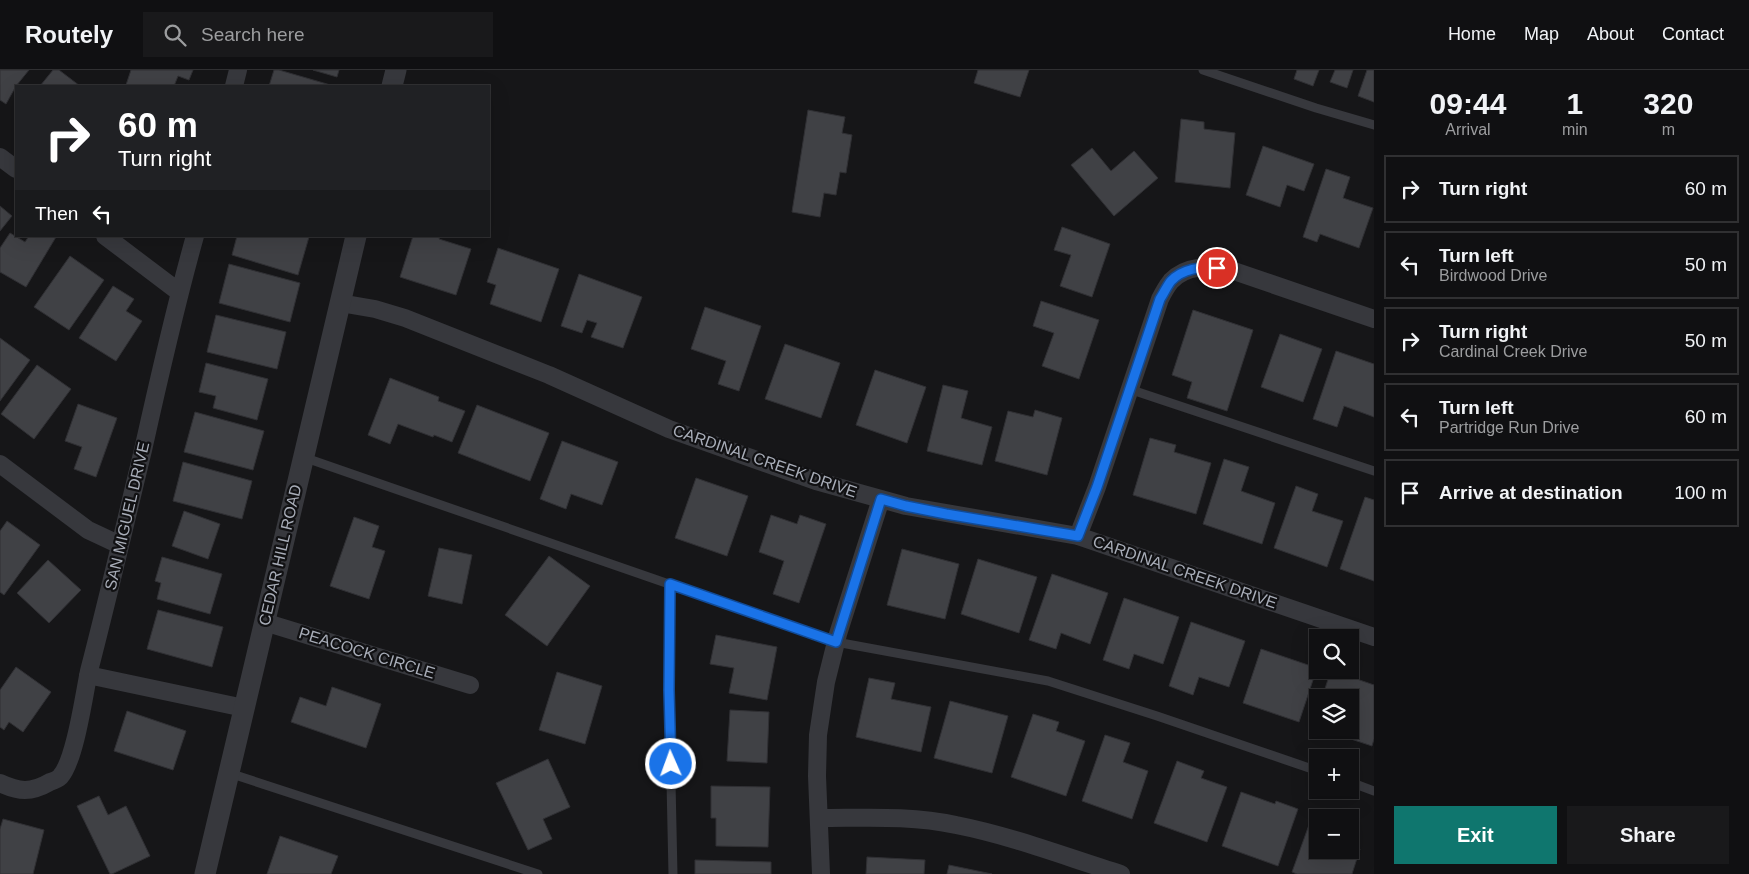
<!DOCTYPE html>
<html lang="en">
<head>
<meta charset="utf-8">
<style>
	:root { --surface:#101012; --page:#19191b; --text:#f1f3f6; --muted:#9c9d9f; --line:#303032; --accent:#0f766e }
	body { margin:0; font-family:Arial,sans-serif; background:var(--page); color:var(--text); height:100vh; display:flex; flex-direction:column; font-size:19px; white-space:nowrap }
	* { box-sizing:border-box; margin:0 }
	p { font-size:16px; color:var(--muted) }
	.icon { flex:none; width:28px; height:28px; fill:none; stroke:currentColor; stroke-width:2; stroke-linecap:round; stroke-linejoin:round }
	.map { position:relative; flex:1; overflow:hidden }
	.sheet { display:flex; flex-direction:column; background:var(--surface); width:375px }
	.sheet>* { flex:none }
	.banner { position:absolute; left:15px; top:15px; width:475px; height:152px; border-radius:0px; box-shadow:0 5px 20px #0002,0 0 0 1px var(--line); background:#202124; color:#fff; overflow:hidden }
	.tools { position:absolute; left:1309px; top:559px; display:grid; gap:10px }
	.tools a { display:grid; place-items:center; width:50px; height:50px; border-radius:0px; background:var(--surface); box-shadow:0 5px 20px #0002,0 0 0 1px var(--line); font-size:25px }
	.pin { position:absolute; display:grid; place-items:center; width:42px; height:42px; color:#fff; margin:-21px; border:2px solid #fff; border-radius:50%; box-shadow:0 1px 5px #0007 }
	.me { position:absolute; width:55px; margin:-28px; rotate:358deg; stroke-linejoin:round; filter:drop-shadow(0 0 4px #0008) }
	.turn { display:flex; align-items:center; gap:18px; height:105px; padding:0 20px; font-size:22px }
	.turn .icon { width:65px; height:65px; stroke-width:2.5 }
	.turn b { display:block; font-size:35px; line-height:42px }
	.then { display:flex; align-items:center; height:48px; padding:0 20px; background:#0003; gap:10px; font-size:19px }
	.eta { display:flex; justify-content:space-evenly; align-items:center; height:85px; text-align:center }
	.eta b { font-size:30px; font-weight:700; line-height:35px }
	.button { display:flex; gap:10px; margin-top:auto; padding:10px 20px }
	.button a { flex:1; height:58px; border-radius:0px; background:var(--accent); color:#fff; font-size:20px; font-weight:700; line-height:58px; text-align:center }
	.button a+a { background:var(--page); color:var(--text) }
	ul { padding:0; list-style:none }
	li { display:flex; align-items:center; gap:15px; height:68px; margin:0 10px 8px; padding:0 10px; border:2px solid var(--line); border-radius:0px }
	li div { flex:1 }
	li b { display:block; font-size:19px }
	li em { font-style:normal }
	header { display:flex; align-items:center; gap:30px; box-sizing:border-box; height:70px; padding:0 25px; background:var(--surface); border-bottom:1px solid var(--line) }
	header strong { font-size:24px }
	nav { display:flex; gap:28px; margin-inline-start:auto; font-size:18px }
	.search { width:350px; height:45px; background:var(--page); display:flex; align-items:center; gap:12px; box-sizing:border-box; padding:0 18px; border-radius:0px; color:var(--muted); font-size:19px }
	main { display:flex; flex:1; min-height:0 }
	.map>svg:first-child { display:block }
	.building { fill:#404145; stroke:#303034 }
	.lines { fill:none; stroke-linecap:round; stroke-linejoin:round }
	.service { stroke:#37383d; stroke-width:9 }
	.minor { stroke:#37383d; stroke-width:18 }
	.tertiary { stroke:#37383d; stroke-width:21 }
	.route-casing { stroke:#114b97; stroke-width:12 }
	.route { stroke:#1a73e8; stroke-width:9 }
	.labels { text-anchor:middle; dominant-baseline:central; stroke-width:4.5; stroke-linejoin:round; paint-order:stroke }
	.street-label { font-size:16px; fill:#a8adb8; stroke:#111113 }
</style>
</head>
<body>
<header>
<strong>Routely</strong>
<div class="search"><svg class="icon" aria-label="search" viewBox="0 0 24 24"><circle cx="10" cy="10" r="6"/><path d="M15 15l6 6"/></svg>Search here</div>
<nav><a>Home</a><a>Map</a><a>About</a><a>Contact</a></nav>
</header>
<main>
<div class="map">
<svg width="1374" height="804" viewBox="0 0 1374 804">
	<rect width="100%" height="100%" fill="#161618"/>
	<path class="building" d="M0,0H29L16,16L6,34L0,30Z
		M53,0H59L80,16H40Z
		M131,0H193L189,10L178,6L174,16H129L126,15Z
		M274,0H279L334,16H269Z
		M313,0H339L337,7Z
		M978,0H1029L1020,27L974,13Z
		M1297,0H1319L1313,16L1294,9Z
		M1335,0H1353L1347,18L1330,12Z
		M1367,0H1374V32L1358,26Z
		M808,40L845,47L842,63L852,65L846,103L840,102L836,125L824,123L820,147L792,142Z
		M1181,49L1204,52V59L1235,63L1230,118L1175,112Z
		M1263,76L1314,94L1304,121L1287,115L1280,137L1246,125Z
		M1092,78L1111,101L1134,81L1158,108L1114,146L1071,95Z
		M1326,99L1350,107L1343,128L1373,138L1359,178L1320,164L1317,172L1303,167Z
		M0,136L12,146L0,161Z
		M1062,157L1110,174L1092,227L1060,216L1071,185L1054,180Z
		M10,163L25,172L29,166L56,167L26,217L0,202V178Z
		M237,166L309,167L298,205L232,185Z
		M413,166H440L439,169L471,179L456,225L400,207Z
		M498,178L559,199L541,252L490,234L496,215L487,212Z
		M70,186L104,210L69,260L34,237Z
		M229,194L300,213L290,252L219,233Z
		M579,204L642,227L623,278L591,267L597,253L587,250L582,263L561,256Z
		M113,216L134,229L126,241L142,251L116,291L79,268Z
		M1041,231L1099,250L1079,309L1042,296L1054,263L1033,256Z
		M705,237L761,256L739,321L718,314L726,291L691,279Z
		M1193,240L1253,260L1227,341L1187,328L1192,312L1172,305Z
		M216,245L286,262L277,299L207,282Z
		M1280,264L1322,279L1303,332L1261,317Z
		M0,268L30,290L0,331Z
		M785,274L840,293L821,348L765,329Z
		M1336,281L1374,294V347L1344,336L1337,357L1313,349Z
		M206,293L268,309L257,350L213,338L216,326L199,322Z
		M37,295L71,319L34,369L1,344Z
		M875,300L926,317L907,373L856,355Z
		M390,308L439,327L438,331L465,341L452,372L434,365L433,367L398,354L390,374L368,365Z
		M943,315L968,321L961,348L992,357L982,395L927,381Z
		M78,334L117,348L96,407L74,399L82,377L65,371Z
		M477,335L549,363L530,411L458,383Z
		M1035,340L1062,348L1047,405L995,391L1008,341L1033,347Z
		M195,342L264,361L253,400L184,382Z
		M1150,368L1176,375L1174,382L1211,393L1196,444L1133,425Z
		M562,371L618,392L602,435L571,424L566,439L540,429Z
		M1224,389L1249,397L1241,421L1275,433L1262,474L1203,454Z
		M183,392L252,411L242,449L173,431Z
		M696,408L748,426L727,486L675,468Z
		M1296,416L1318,424L1312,441L1343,451L1327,497L1274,478Z
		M1365,427L1374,430V511L1340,499Z
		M184,441L220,454L208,489L172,476Z
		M771,445L797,454L800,445L826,454L799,533L773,524L784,491L759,482Z
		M354,447L379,456L372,477L385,481L369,529L330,516Z
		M7,451L40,475L4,525L0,522V461Z
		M439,478L472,485L462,534L428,526Z
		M902,479L959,494L945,549L887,535Z
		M549,486L590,516L547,576L505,545Z
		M162,487L222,504L210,544L157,529L161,513L155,511Z
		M978,489L1037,507L1019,563L961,544Z
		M48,490L81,520L49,553L17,523Z
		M1052,504L1108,523L1090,574L1061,563L1056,579L1029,570Z
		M1124,528L1179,547L1163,594L1134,584L1129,599L1103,590Z
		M158,540L223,557L212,597L147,579Z
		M1191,552L1245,571L1229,617L1199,607L1193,625L1169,616Z
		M716,565L777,577L767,630L729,623L734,598L710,594Z
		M1261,579L1317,598L1299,652L1243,633Z
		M16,597L51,622L23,662L9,652L4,660L0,657V620Z
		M1331,600L1374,615V669L1372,676L1324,660H1350V628H1322Z
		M557,602L602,616L585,674L539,660Z
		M869,608L895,613L891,629L931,637L921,682L856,667Z
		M332,617L381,634L366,678L291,652L300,627L326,636Z
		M950,631L1008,646L992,703L934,688Z
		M730,640L769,642L767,693L727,691Z
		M127,641L186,661L173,700L114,681Z
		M1033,644L1059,652L1056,661L1085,671L1066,726L1011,707Z
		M1105,665L1130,673L1123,692L1148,701L1132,749L1082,731Z
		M548,689L570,737L543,749L552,769L528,780L496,713Z
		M1177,691L1204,701L1201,708L1227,717L1207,772L1154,753Z
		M711,716L770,717L768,777L716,776V748H711Z
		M1241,722L1275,734L1276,731L1298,739L1278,796L1222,776Z
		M99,726L108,745L126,736L150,786L112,804H110L77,736Z
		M1314,741L1333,748H1318V780H1350V776L1360,779L1352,804H1297L1292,802Z
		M3,749L44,760L33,804H0V759Z
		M280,766L338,786L331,804H267Z
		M867,787L925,790L924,804H866Z
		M695,790L771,792V804H695Z
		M949,795L992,804H947Z"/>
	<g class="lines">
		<path class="service" d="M1203,0L1316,38L1374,55
			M1129,319L1374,401
			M303,387L836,572L1048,611L1157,646L1318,701
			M670,514L669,620L673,804
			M229,703L538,804
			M1350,712L1374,721"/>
		<path class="minor" d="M234,16L238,0
			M0,87L16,99
			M105,166L179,222
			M340,233L375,239L405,248L549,305L669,359L816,411L906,436L1078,466L1374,567
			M0,394L88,460L120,475
			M1078,466L1097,417L1160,229C1163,223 1167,216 1171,211C1186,195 1209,196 1228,199L1374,249
			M264,552L470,615
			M88,605L244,638
			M0,713C19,722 31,723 50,712C53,711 58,709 60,707C75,691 84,625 89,601C108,528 125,454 143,380C159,308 175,237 195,166
			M820,748C865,748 911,745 956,755C1012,766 1066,787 1121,804
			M821,804L817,706L818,665L826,612L838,564L881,429"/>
		<path class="tertiary" d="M392,16L396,0
			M205,804L356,166"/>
	</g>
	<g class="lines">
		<defs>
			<path id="route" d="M671,694L669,620L670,514L836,572L881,429L906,436L946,444L1078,466L1097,417L1160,229C1164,223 1167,216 1171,211C1182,199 1202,196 1217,198"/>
		</defs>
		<use href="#route" class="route-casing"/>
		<use href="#route" class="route"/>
	</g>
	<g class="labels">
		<g class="street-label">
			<text transform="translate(765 391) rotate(19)">CARDINAL CREEK DRIVE</text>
			<text transform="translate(127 446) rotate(-77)">SAN MIGUEL DRIVE</text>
			<text transform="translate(280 485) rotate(-77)">CEDAR HILL ROAD</text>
			<text transform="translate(1185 502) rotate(19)">CARDINAL CREEK DRIVE</text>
			<text transform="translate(367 583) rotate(17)">PEACOCK CIRCLE</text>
		</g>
	</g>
</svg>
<div class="tools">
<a><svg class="icon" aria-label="search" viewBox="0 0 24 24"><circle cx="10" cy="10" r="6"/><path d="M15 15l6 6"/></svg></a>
<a><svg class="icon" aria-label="layers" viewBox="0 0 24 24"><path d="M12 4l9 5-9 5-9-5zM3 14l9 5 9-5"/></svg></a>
<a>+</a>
<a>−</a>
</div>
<div class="pin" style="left:1217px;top:198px;background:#d93025"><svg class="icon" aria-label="arrive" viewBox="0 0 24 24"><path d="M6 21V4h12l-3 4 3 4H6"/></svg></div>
<svg class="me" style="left:671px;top:694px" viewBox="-20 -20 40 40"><circle r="17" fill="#1a73e8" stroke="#fff" stroke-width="3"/><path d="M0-11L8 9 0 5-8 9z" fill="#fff"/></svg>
<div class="banner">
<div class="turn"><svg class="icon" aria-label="right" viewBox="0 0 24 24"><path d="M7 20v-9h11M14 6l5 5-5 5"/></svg><div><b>60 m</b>Turn right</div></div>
<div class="then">Then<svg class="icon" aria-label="left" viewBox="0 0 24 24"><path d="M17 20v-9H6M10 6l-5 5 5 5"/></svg></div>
</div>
</div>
<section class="sheet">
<div class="eta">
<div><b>09:44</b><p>Arrival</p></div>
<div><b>1</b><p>min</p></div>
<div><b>320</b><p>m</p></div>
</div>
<ul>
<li><svg class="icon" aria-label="right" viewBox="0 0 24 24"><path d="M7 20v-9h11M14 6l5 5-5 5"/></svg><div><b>Turn right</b></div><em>60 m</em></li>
<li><svg class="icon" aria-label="left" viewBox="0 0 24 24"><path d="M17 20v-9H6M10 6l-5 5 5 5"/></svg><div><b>Turn left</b><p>Birdwood Drive</p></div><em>50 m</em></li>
<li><svg class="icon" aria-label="right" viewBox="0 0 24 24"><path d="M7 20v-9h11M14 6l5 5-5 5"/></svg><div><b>Turn right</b><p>Cardinal Creek Drive</p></div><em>50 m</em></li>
<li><svg class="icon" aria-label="left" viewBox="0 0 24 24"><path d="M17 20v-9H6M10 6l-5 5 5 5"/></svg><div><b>Turn left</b><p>Partridge Run Drive</p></div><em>60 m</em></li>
<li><svg class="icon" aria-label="arrive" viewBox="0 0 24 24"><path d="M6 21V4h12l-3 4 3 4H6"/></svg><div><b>Arrive at destination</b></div><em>100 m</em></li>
</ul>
<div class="button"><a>Exit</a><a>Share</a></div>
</section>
</main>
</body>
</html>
